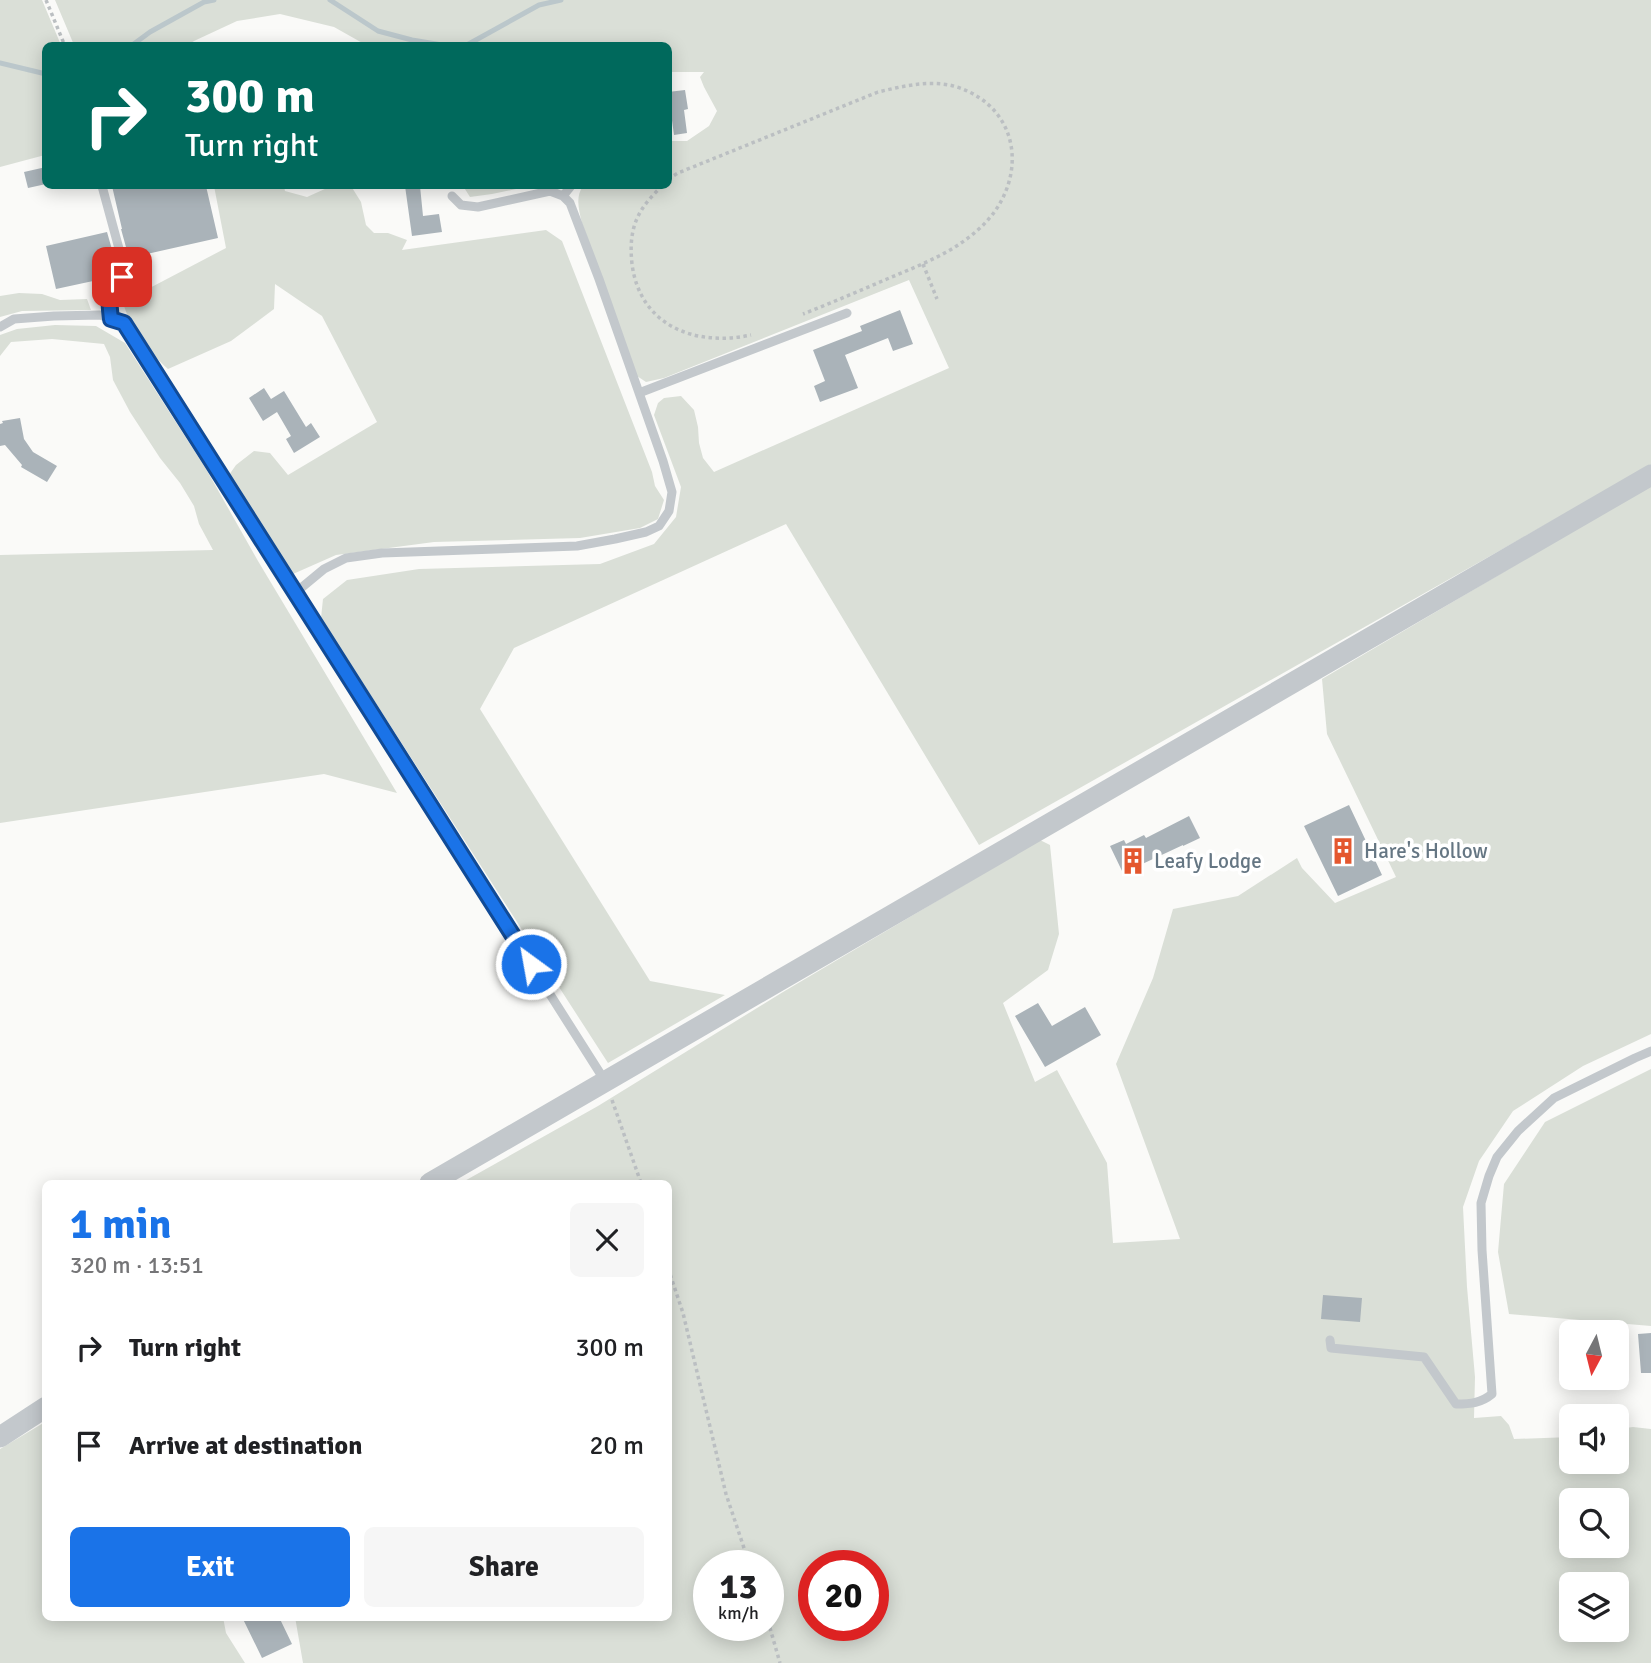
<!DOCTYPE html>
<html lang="en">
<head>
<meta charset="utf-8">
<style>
	:root { --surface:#fff; --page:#f6f6f6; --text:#202124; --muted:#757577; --accent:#1a73e8 }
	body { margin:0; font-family:Signika,sans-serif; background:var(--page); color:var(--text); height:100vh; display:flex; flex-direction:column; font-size:26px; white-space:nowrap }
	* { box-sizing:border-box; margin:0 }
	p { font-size:23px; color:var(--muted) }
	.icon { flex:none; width:38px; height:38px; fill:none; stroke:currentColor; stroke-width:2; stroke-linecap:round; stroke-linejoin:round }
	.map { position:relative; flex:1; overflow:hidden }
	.details { position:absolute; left:42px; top:1180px; width:630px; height:441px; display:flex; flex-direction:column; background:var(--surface); border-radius:10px; box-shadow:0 4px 18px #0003 }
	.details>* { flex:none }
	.top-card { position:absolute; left:42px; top:42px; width:630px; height:147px; border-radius:10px; box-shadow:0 4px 18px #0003; background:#00695c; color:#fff; overflow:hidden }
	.needle { width:46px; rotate:187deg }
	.controls { position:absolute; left:1559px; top:1320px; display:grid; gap:14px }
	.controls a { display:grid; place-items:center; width:70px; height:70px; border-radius:10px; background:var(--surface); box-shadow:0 4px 18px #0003; font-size:35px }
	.speed { position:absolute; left:693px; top:1550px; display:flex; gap:14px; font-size:35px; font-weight:700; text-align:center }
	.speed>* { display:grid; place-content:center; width:91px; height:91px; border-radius:50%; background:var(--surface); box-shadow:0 4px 18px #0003; line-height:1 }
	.speed small { font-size:18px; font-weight:400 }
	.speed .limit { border:10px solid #d22; background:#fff; color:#111 }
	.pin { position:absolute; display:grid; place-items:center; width:60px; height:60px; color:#fff; margin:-30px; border-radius:14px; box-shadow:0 4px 10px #0006 }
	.me { position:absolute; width:77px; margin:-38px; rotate:328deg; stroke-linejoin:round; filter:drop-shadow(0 0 5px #0008) }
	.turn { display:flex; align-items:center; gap:24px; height:147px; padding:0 28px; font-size:32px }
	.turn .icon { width:91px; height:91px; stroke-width:2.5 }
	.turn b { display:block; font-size:49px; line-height:60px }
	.round { display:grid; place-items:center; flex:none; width:74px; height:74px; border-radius:10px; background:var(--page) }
	.headline { display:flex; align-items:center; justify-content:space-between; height:119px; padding:0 28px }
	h1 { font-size:42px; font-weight:700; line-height:52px; color:var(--accent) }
	.button { display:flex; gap:14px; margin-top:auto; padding:14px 28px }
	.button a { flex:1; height:80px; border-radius:10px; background:var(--accent); color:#fff; font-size:28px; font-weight:700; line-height:80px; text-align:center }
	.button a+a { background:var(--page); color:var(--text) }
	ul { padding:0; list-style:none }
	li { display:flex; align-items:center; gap:21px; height:98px; padding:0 28px }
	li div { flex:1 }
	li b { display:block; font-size:26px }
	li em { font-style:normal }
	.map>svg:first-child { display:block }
	.green { fill:#dadfd7; fill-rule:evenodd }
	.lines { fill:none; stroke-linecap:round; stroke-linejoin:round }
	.stream { stroke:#bbc7cb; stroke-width:5 }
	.building { fill:#aab3b9 }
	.path { stroke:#bbbfc2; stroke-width:3.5; stroke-dasharray:3.5 3.5; stroke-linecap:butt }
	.service { stroke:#c3c8cc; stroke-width:9 }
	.tertiary { stroke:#c3c8cc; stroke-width:21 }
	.route-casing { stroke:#114b97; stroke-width:18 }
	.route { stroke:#1a73e8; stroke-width:12 }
	.labels { text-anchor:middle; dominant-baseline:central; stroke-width:7; stroke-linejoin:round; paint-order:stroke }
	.poi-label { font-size:21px; fill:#657683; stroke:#fff; text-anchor:start }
</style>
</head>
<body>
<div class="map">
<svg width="1651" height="1663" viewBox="0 0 1651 1663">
	<rect width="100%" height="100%" fill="#fafaf8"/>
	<path class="green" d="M0,0H42L61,45L46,46L45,155L0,167Z
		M55,0H1651V465L979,845L786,524L514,648L480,709L650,981L725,995L608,1063L321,618L323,599L347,580L419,569L600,564L654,544L676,517L681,487L654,415L658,403L664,398L681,396L694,410L698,427L699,443L703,458L714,472L949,368L909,280L664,378L646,382L637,376L582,223C579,210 575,197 583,186H668L669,141H687L709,126L717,111L704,87L700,77L704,72H669L668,46L366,45L334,27L280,14L237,21L194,41L188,45H74Z
		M214,186H284L285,191L307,197L327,188L351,186L361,202L366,225L374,233H388L407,240L402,250L546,230L562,241L652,472L655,486L664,500L658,519L640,528L580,538L434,542L336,555L293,574L229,475L236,465L254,451L270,453L288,475L377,422L322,316L275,284L274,309L231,341L168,369C149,352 129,327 123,302L226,248Z
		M463,186H530L492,194L470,197Z
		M19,293L42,294L60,300L87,299L91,310L22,311L0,317V296Z
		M55,325L96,326L125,343L206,469L258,561L397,793L324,774L0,823V555L213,550L199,524L194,506L180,483L160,458L130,412L113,380L110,357L104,344L52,339L11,342L0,356V335L17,329Z
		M1651,485V1034L1583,1066L1513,1111L1479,1161L1463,1207L1467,1287L1475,1377L1474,1418L1501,1416L1509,1425L1514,1439L1571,1437L1572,1461H1617V1429L1633,1427L1651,1429V1663H303L295,1617H668V1183H461L598,1106L783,992L1040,840L1050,845L1059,934L1048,970L1003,1003L1035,1082L1057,1070L1107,1163L1113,1243L1180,1239L1116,1064L1153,978L1173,909L1238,896L1297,858L1302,868L1335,903L1396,877L1327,734L1322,679ZM1572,1500H1617V1545H1572ZM709,1566H768V1626H709ZM814,1566H873V1626H814ZM1572,1584H1617V1629H1572Z
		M1651,1069V1326L1509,1314L1498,1252L1504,1184L1545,1122Z
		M45,1422L46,1617H223L226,1633L245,1663H0V1449Z"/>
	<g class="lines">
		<path class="stream" d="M330,0L378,31L412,40L448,46
			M131,46L150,32L204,2L214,0
			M465,46L539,5L561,0
			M0,63L46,74"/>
	</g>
	<path class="building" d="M685,90L688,109L684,110L687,133L674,135L670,106L668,107V92Z
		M46,167V184L28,188L24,172Z
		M112,186H206L218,238L129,258L121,229H122Z
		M405,186H420L423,216L439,214L442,232L412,236Z
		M107,232L115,260L103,263L107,278L56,289L46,246Z
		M900,310L913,344L893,351L888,338L845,355L858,388L820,402L814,386L825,381L813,350L862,331L860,326Z
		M264,388L271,399L284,391L306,427L311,423L320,437L294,453L286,439L291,436L277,412L263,421L249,398Z
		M20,418L24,439L33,452L57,466L47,482L21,467L22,465L5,445L0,446V424L3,423L2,421Z
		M1349,805L1382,875L1338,896L1304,826Z
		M1189,816L1200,838L1183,846V845L1123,873L1110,846L1124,840L1126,844L1144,835L1146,838Z
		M1038,1003L1052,1026L1085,1007L1101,1035L1045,1067L1015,1016Z
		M1323,1295L1362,1298L1360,1322L1321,1319Z
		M1651,1333V1373H1641L1638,1334Z
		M242,1617H279L292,1644L262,1658Z"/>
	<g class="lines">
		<path class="path" d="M46,0L65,46
			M668,179L678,173L878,92C904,86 931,79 957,87C1024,109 1028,184 980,228C953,253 920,265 887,279C859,291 831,303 803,314
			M662,186C655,193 646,202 641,211C631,227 630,245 632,264C640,326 695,347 751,335
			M923,264L937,299
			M612,1100L641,1183
			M668,1268L683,1313L726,1494L750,1566
			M768,1621L780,1663"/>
		<path class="service" d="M102,186L124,267C121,283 114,282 110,294C107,301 110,312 111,319
			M563,196L571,186
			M0,327L14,319L54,316L100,315L124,323L605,1081
			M639,393L847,313
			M295,593L324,569L346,558L382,553L577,546L615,539L646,532L659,526L669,511L672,492L663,461L599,279L570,203L563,196L550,191L478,207L461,205L452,196
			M1330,1340L1331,1348L1424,1357L1456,1404C1471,1404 1481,1403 1492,1394L1482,1250L1481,1203L1489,1176L1497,1157L1518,1131L1554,1098L1635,1058L1651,1051"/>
		<path class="tertiary" d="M430,1183L1651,475
			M0,1437L46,1407"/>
	</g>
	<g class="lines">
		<defs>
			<path id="route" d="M122,277C108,298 108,293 111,319L124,323L531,964"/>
		</defs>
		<use href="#route" class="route-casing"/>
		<use href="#route" class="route"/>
	</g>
	<defs>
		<symbol id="building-bare" viewBox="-9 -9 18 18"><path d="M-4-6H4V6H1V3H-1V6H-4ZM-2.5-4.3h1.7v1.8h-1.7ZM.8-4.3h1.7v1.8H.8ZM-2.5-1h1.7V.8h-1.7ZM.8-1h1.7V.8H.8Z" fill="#e4572e" stroke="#fff" stroke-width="2.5" paint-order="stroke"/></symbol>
	</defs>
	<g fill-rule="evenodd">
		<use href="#building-bare" x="1324" y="832" width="38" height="38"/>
		<use href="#building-bare" x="1114" y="842" width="38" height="38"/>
	</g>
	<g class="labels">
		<g class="poi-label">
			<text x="1364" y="851">Hare's Hollow</text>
			<text x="1154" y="861">Leafy Lodge</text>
		</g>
	</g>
</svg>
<div class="controls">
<a><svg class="needle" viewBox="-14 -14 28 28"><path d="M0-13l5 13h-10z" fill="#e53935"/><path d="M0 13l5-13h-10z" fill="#757577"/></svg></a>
<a><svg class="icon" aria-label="sound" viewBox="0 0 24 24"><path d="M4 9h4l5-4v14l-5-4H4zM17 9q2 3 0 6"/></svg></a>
<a><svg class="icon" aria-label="search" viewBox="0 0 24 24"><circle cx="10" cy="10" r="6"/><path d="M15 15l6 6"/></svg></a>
<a><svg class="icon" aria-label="layers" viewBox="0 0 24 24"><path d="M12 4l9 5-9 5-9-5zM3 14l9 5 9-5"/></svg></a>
</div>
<div class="speed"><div>13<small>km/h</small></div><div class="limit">20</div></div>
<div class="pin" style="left:122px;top:277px;background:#d93025"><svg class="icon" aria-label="arrive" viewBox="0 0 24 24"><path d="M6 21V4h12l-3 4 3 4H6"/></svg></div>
<svg class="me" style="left:531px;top:964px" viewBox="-20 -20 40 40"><circle r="17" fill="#1a73e8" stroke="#fff" stroke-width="3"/><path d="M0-11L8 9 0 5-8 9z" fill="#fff"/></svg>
<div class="top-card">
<div class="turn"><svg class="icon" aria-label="right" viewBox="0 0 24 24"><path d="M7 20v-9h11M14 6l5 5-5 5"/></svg><div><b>300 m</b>Turn right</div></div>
</div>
<section class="details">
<div class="headline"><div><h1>1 min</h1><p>320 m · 13:51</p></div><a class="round"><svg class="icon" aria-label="close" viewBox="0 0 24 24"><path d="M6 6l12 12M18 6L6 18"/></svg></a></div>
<ul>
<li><svg class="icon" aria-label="right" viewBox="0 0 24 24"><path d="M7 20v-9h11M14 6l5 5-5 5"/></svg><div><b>Turn right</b></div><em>300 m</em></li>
<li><svg class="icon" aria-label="arrive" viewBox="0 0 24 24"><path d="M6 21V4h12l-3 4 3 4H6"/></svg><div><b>Arrive at destination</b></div><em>20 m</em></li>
</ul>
<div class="button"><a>Exit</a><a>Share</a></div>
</section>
</div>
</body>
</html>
